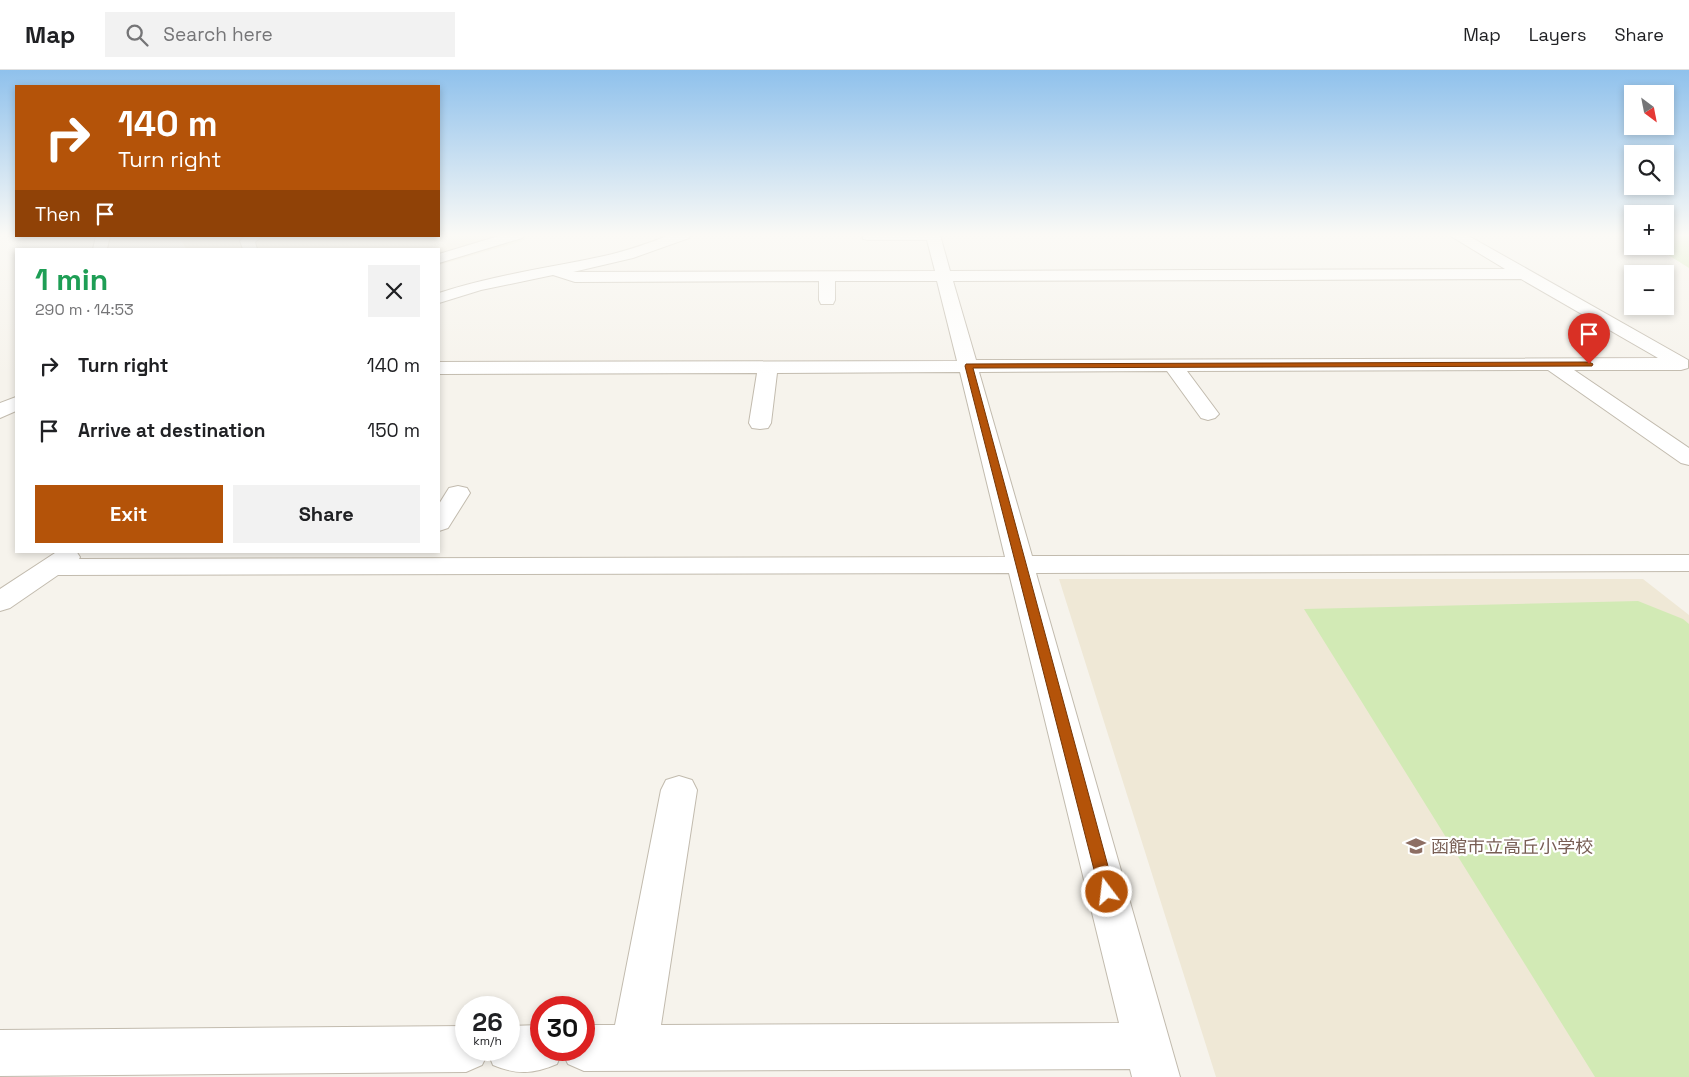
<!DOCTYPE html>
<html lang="en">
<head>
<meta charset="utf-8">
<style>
	:root { --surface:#fff; --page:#f2f2f2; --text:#202124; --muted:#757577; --line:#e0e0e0; --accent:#b45309 }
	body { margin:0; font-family:"Space Grotesk","Noto Sans JP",sans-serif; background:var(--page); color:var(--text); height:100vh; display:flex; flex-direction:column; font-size:19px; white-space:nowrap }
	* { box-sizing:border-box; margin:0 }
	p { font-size:16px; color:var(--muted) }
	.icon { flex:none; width:28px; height:28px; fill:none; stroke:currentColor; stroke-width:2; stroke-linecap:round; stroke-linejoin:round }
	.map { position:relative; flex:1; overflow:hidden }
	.side { position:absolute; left:15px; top:178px; width:425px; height:305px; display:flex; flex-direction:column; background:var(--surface); border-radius:0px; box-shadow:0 2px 8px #0003 }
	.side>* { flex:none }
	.hud { position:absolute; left:15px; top:15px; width:425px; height:152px; border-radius:0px; box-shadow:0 2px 8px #0003; background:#b45309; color:#fff; overflow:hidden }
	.needle { width:32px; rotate:148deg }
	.controls { position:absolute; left:1624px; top:15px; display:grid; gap:10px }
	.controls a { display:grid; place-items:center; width:50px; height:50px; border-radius:0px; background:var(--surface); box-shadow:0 2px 8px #0003; font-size:25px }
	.speed { position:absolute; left:455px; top:926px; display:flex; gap:10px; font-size:25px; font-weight:700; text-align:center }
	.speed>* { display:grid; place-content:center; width:65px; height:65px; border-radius:50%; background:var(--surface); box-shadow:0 2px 8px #0003; line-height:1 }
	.speed small { font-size:12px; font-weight:400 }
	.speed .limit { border:8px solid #d22; background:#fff; color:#111 }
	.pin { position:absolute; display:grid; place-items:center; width:42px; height:42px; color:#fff; margin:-51px -21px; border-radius:50% 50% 50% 0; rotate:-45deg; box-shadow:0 0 5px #0007 }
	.pin .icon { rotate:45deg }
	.me { position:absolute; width:55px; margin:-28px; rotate:345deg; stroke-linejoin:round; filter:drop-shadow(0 0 4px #0008) }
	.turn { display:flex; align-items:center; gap:18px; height:105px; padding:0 20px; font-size:22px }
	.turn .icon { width:65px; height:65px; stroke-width:2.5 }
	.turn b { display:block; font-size:35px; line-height:42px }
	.then { display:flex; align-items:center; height:48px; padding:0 20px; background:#0003; gap:10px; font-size:19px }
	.round { display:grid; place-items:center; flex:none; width:52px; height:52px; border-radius:0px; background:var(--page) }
	.overview { display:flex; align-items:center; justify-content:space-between; height:85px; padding:0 20px }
	h1 { font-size:30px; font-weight:800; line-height:38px; color:#1e9e55 }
	.cta { display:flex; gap:10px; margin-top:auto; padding:10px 20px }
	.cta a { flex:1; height:58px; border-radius:0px; background:var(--accent); color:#fff; font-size:20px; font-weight:800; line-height:58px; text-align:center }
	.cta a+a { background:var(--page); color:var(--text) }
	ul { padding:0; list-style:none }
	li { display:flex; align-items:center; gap:15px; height:65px; padding:0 20px }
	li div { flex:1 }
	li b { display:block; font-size:19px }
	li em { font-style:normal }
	header { display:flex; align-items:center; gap:30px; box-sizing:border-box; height:70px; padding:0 25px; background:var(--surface); border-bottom:1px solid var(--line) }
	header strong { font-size:24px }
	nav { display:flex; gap:28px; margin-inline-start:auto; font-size:18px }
	.search { width:350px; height:45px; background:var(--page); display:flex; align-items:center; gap:12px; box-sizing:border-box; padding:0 18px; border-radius:0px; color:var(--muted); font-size:19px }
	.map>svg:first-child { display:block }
	.education { fill:#efe8d6 }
	.green { fill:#d2eab5 }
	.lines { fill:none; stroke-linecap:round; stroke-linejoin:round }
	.minor-casing { stroke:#c2bbae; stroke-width:2 }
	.minor { fill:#fff; fill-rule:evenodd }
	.route { fill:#b45309; stroke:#753606 }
	.labels { text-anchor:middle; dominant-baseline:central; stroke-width:4.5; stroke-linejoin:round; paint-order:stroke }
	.near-education-label { font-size:18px; fill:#785e54; stroke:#fff; text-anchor:start }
</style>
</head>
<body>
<header>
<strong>Map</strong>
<div class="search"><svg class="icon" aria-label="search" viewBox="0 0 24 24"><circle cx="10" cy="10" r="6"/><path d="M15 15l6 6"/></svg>Search here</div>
<nav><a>Map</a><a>Layers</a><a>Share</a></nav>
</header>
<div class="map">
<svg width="1689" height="1007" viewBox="0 0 1689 1007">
	<rect width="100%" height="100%" fill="#f6f3ec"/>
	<path class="education" d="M439,165H529L523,171L439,195V179H186L179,166Z
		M1059,509H1643L1689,545V1007H1216Z"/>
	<path class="green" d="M1665,165H1689V198L1654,176H1665Z
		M1638,531L1683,549L1689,554V1007H1595L1304,539Z"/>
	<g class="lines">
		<defs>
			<path id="minor" d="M502,165H524L522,168L439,193V184Z
				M670,165H691L689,168L633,188L573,202L935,201L927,170H868L863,169L862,165H940L950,201L1505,199L1449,165H1467L1688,290V298L1681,300H1574L1689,378V395L1681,393L1548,300L1187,301L1219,344L1215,348L1208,350L1201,348L1167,301L979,302L1032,486L1689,485V501L1036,503L1180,1007H1132L1130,999L584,1001L568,994L562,982L557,994C534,1004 516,1005 493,995L488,983L482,995L466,1002L0,1006V960L466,956V980H509V956L541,955V980H584V955H615L661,720L666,710L679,706L692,710L697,720L661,955L1119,953L1009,503L58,505L10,538L0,541V519L58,481H76L80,487L79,489L1005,487L960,302L777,303L771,353L768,358L760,359L752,358L749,353L757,303L439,304V292L957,291L937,211H835V230L833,234H821L819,230V211L575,212L553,205L481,220L439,233V223C493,205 549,198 604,186C627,181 649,173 670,165ZM1521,209L1658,288L976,290L953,211Z
				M96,166H110L107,179H93Z
				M245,166H262L255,172L257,179H243L240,171Z
				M16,327V341L0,348V333Z
				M458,416L467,418L470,423L448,458L439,461V434L449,418Z"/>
		</defs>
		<use href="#minor" class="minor-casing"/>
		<use href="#minor" class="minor"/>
	</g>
	<linearGradient id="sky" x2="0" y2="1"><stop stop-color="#8fc1ec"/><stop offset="0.54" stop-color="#fbfaf6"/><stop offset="1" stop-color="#fbfaf6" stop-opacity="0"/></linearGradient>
	<rect width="1689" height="306" fill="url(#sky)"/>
	<path class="route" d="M1589,292L1593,294L1592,296L973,298L1115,822L1113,827L1107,829L1101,827L965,296L966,294Z"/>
	<defs>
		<symbol id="school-bare" viewBox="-9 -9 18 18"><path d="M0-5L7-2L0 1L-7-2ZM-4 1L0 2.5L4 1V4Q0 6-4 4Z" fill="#8d6e63" stroke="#fff" stroke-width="2.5" paint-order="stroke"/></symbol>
	</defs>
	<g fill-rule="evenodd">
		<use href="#school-bare" x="1402" y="762" width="28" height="28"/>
	</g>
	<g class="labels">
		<g class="near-education-label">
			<text x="1431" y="776">函館市立高丘小学校</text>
		</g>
	</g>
</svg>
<div class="controls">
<a><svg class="needle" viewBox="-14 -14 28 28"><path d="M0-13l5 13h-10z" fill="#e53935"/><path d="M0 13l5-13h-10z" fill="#757577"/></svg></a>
<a><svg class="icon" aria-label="search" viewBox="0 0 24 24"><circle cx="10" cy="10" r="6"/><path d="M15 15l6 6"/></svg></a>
<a>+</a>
<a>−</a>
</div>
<div class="speed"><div>26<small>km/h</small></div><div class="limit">30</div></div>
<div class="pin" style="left:1589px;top:294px;background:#d93025"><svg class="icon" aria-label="arrive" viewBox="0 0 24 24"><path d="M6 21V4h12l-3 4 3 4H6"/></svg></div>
<svg class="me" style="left:1107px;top:822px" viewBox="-20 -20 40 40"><circle r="17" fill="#b45309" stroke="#fff" stroke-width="3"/><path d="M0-11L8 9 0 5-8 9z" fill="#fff"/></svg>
<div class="hud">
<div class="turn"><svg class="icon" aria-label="right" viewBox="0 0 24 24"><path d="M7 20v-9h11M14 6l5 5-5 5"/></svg><div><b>140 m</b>Turn right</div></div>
<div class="then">Then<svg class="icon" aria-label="arrive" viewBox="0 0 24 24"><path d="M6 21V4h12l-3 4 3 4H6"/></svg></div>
</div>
<section class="side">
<div class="overview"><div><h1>1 min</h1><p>290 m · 14:53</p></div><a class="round"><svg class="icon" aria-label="close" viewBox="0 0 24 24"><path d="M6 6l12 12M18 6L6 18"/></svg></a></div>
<ul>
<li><svg class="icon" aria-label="right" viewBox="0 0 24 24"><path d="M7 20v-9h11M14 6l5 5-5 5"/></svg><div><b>Turn right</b></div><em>140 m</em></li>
<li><svg class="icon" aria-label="arrive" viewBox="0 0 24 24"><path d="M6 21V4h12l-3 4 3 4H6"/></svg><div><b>Arrive at destination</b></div><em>150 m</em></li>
</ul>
<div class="cta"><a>Exit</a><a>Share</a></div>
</section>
</div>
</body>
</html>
